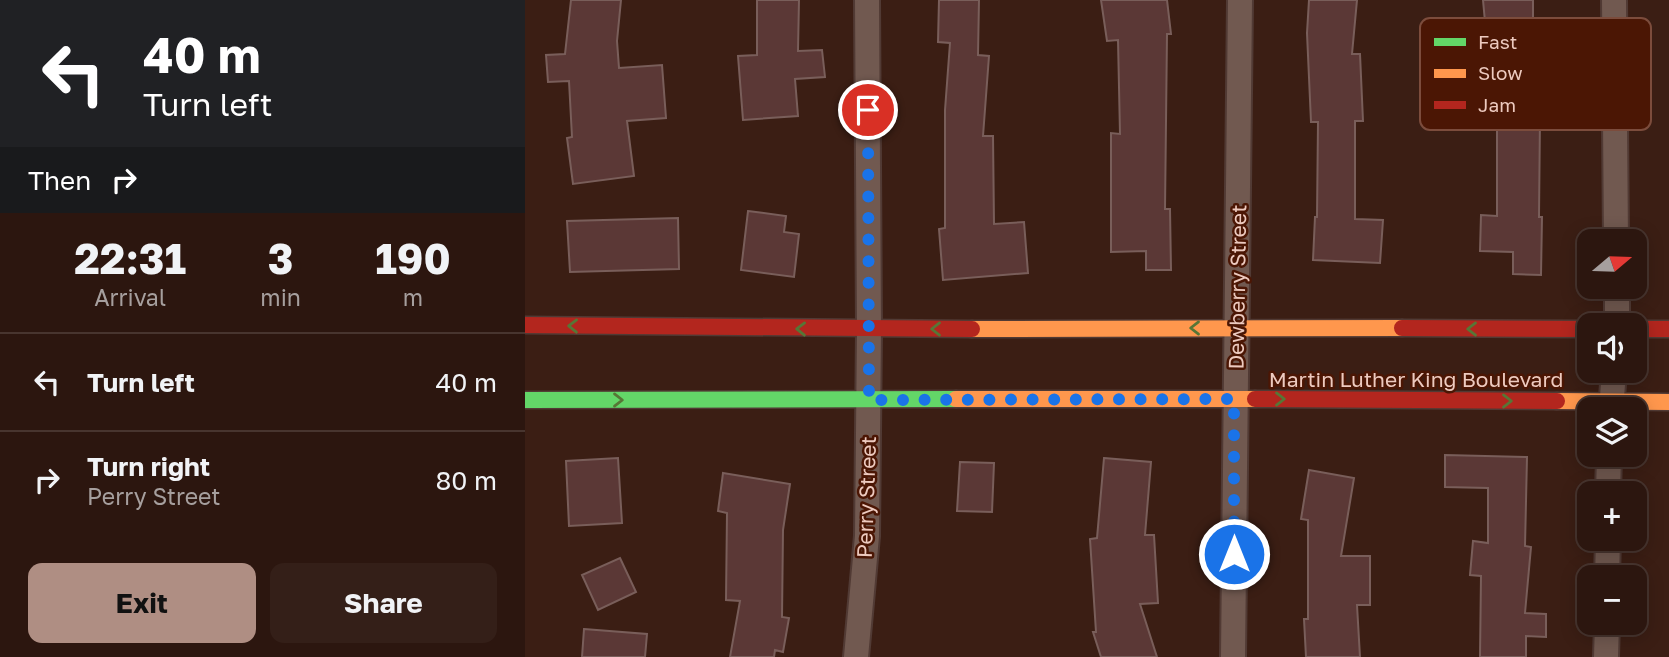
<!DOCTYPE html>
<html lang="en">
<head>
<meta charset="utf-8">
<style>
	:root { --surface:#2c160f; --page:#341f18; --text:#f1f3f6; --muted:#a69f9e; --line:#48352f; --accent:#af8e83 }
	body { margin:0; font-family:"Golos Text",sans-serif; background:var(--page); color:var(--text); height:100vh; display:flex; flex-direction:column; font-size:26px; white-space:nowrap }
	* { box-sizing:border-box; margin:0 }
	p { font-size:23px; color:var(--muted) }
	.icon { flex:none; width:38px; height:38px; fill:none; stroke:currentColor; stroke-width:2; stroke-linecap:round; stroke-linejoin:round }
	.map { position:relative; flex:1; overflow:hidden }
	.panel { display:flex; flex-direction:column; background:var(--surface); width:525px }
	.panel>* { flex:none }
	.banner { background:#202124; color:#fff; overflow:hidden }
	.needle { width:46px; rotate:71deg }
	.tools { position:absolute; left:1052px; top:229px; display:grid; gap:14px }
	.tools a { display:grid; place-items:center; width:70px; height:70px; border-radius:14px; background:var(--surface); box-shadow:0 4px 18px #0003,0 0 0 2px var(--line); font-size:35px }
	.pin { position:absolute; display:grid; place-items:center; width:60px; height:60px; color:#fff; margin:-30px; border:4px solid #fff; border-radius:50%; box-shadow:0 2px 7px #0007 }
	.me { position:absolute; width:77px; margin:-38px; rotate:0deg; stroke-linejoin:round; filter:drop-shadow(0 0 5px #0008) }
	.turn { display:flex; align-items:center; gap:24px; height:147px; padding:0 28px; font-size:32px }
	.turn .icon { width:91px; height:91px; stroke-width:2.5 }
	.turn b { display:block; font-size:49px; line-height:60px }
	.then { display:flex; align-items:center; height:66px; padding:0 28px; background:#0003; gap:14px; font-size:26px }
	.eta { display:flex; justify-content:space-evenly; align-items:center; height:119px; text-align:center }
	.eta b { font-size:42px; font-weight:700; line-height:49px }
	.action { display:flex; gap:14px; margin-top:auto; padding:14px 28px }
	.action a { flex:1; height:80px; border-radius:14px; background:var(--accent); color:#111; font-size:28px; font-weight:700; line-height:80px; text-align:center }
	.action a+a { background:var(--page); color:var(--text) }
	ul { padding:0; list-style:none }
	li { display:flex; align-items:center; gap:21px; height:98px; padding:0 28px; border-top:2px solid var(--line) }
	li div { flex:1 }
	li b { display:block; font-size:26px }
	li em { font-style:normal }
	main { display:flex; flex:1; min-height:0 }
	.map>svg:first-child { display:block }
	.building { fill:#5b3836; stroke:#795e5a; stroke-width:2 }
	.lines { fill:none; stroke-linecap:round; stroke-linejoin:round }
	.street-casing { stroke:#513a34; stroke-width:28 }
	.fast-casing { stroke:#513a34; stroke-width:19 }
	.slow-casing { stroke:#513a34; stroke-width:19 }
	.jam-casing { stroke:#513a34; stroke-width:19 }
	.street { stroke:#715950; stroke-width:24 }
	.fast { stroke:#63d668; stroke-width:16 }
	.slow { stroke:#ff974d; stroke-width:16 }
	.jam { stroke:#b3261e; stroke-width:16 }
	.oneway { stroke:#577636 }
	.route { stroke:#1a73e8; stroke-width:12; stroke-dasharray:0 21.6 }
	.labels { text-anchor:middle; dominant-baseline:central; stroke-width:5; stroke-linejoin:round; paint-order:stroke }
	.street-label { font-size:21px; fill:#edcabf; stroke:#4b1604 }
	.key { fill:#4b1604; stroke:#7c4c3c; stroke-width:2 }
	.key-label { font-size:19px; fill:#edcabf }
</style>
</head>
<body>
<main>
<section class="panel">
<div class="banner">
<div class="turn"><svg class="icon" aria-label="left" viewBox="0 0 24 24"><path d="M17 20v-9H6M10 6l-5 5 5 5"/></svg><div><b>40 m</b>Turn left</div></div>
<div class="then">Then<svg class="icon" aria-label="right" viewBox="0 0 24 24"><path d="M7 20v-9h11M14 6l5 5-5 5"/></svg></div>
</div>
<div class="eta">
<div><b>22:31</b><p>Arrival</p></div>
<div><b>3</b><p>min</p></div>
<div><b>190</b><p>m</p></div>
</div>
<ul>
<li><svg class="icon" aria-label="left" viewBox="0 0 24 24"><path d="M17 20v-9H6M10 6l-5 5 5 5"/></svg><div><b>Turn left</b></div><em>40 m</em></li>
<li><svg class="icon" aria-label="right" viewBox="0 0 24 24"><path d="M7 20v-9h11M14 6l5 5-5 5"/></svg><div><b>Turn right</b><p>Perry Street</p></div><em>80 m</em></li>
</ul>
<div class="action"><a>Exit</a><a>Share</a></div>
</section>
<div class="map">
<svg width="1144" height="657" viewBox="0 0 1144 657">
	<rect width="100%" height="100%" fill="#3b1e14"/>
	<path class="building" d="M46,0H96L92,41L94,68L137,65L141,118L102,121L109,176L48,184L42,138L47,137L44,81L23,82L21,55L40,54Z
		M232,0H274L273,51L297,50L300,77L270,79L273,116L218,120L213,56L232,55Z
		M414,0H454L453,55L464,56L458,136H468L469,224L499,222L503,273L418,280L414,229L420,228V110L425,43L413,42Z
		M576,0H642L646,34H642L640,209H645L646,270H621V251L586,252V133L595,134L593,40L582,41Z
		M784,0H832L827,54H835L838,121H830V219L858,220L855,263L788,260L790,217H792L793,122H786L782,33Z
		M958,0H1008V41L1015,116L1014,217H1017L1016,275L988,274V252L955,251L956,215L972,216V120H969Z
		M223,211L261,216L259,232L274,234L269,277L216,270Z
		M153,218L154,269L45,272L42,221Z
		M920,455L1002,457L1000,546L1006,547L1000,613L1021,614V637L1001,636V657H955L956,576L945,575L948,541L963,543V488L920,487Z
		M93,458L97,523L44,526L41,461Z
		M579,458L626,462L620,535H629L633,603L615,604L632,657H576L568,632H571L565,539L572,538Z
		M435,462L469,463L467,512L432,511Z
		M784,470L829,478L816,556H845V605H832L835,657H781L779,619H783V520L776,519Z
		M198,473L265,484L258,530L257,617L264,618L258,652L250,650L249,657H205L215,601L201,600L202,513L193,511Z
		M95,558L111,592L73,610L57,575Z
		M59,629L122,634L120,657H57Z"/>
	<g class="lines">
		<defs>
			<path id="street" d="M1089,0L1091,242
				M1092,287V326
				M1086,410L1089,371
				M1083,494L1084,455
				M1082,578L1083,539
				M331,657L342,536L344,330L342,0
				M708,657L715,0
				M1081,657L1082,623"/>
			<path id="fast" d="M0,400L431,399"/>
			<path id="slow" d="M447,329L877,328
				M431,399H730
				M1032,401L1144,402"/>
			<path id="jam" d="M0,325L447,329
				M877,328L1064,329
				M1110,329H1144
				M730,399L1032,401"/>
		</defs>
		<use href="#street" class="street-casing"/>
		<use href="#fast" class="fast-casing"/>
		<use href="#slow" class="slow-casing"/>
		<use href="#jam" class="jam-casing"/>
		<use href="#street" class="street"/>
		<use href="#fast" class="fast"/>
		<use href="#slow" class="slow"/>
		<use href="#jam" class="jam"/>
	</g>
	<defs><path id="oneway-chevron" d="M-2-3.5L2.5 0L-2 3.5" fill="none" stroke-width="1.6" stroke-linecap="round" stroke-linejoin="round" transform="scale(1.75)"/></defs>
	<g class="oneway">
		<use href="#oneway-chevron" transform="translate(48 326) rotate(-179)"/>
		<use href="#oneway-chevron" transform="translate(670 328) rotate(180)"/>
		<use href="#oneway-chevron" transform="translate(276 329) rotate(-179)"/>
		<use href="#oneway-chevron" transform="translate(411 329) rotate(180)"/>
		<use href="#oneway-chevron" transform="translate(947 329) rotate(-180)"/>
		<use href="#oneway-chevron" transform="translate(755 399)"/>
		<use href="#oneway-chevron" transform="translate(93 400)"/>
		<use href="#oneway-chevron" transform="translate(982 401)"/>
	</g>
	<g class="lines">
		<path class="route" d="M343,110L344,400L709,399V554"/>
	</g>
	<g class="labels">
		<g class="street-label">
			<text transform="translate(712 287) rotate(-89)">Dewberry Street</text>
			<text x="891" y="379">Martin Luther King Boulevard</text>
			<text transform="translate(341 497) rotate(-88)">Perry Street</text>
		</g>
	</g>
	<rect x="895" y="18" width="231" height="112" rx="10" class="key"/>
	<rect x="909" y="38" width="32" height="8" fill="#63d668"/>
	<rect x="909" y="69" width="32" height="9" fill="#ff974d"/>
	<rect x="909" y="101" width="32" height="8" fill="#b3261e"/>
	<g class="key-label">
		<text x="953" y="49">Fast</text>
		<text x="953" y="80">Slow</text>
		<text x="953" y="112">Jam</text>
	</g>
</svg>
<div class="tools">
<a><svg class="needle" viewBox="-14 -14 28 28"><path d="M0-13l5 13h-10z" fill="#e53935"/><path d="M0 13l5-13h-10z" fill="#a69f9e"/></svg></a>
<a><svg class="icon" aria-label="sound" viewBox="0 0 24 24"><path d="M4 9h4l5-4v14l-5-4H4zM17 9q2 3 0 6"/></svg></a>
<a><svg class="icon" aria-label="layers" viewBox="0 0 24 24"><path d="M12 4l9 5-9 5-9-5zM3 14l9 5 9-5"/></svg></a>
<a>+</a>
<a>−</a>
</div>
<div class="pin" style="left:343px;top:110px;background:#d93025"><svg class="icon" aria-label="arrive" viewBox="0 0 24 24"><path d="M6 21V4h12l-3 4 3 4H6"/></svg></div>
<svg class="me" style="left:709px;top:554px" viewBox="-20 -20 40 40"><circle r="17" fill="#1a73e8" stroke="#fff" stroke-width="3"/><path d="M0-11L8 9 0 5-8 9z" fill="#fff"/></svg>
</div>
</main>
</body>
</html>
